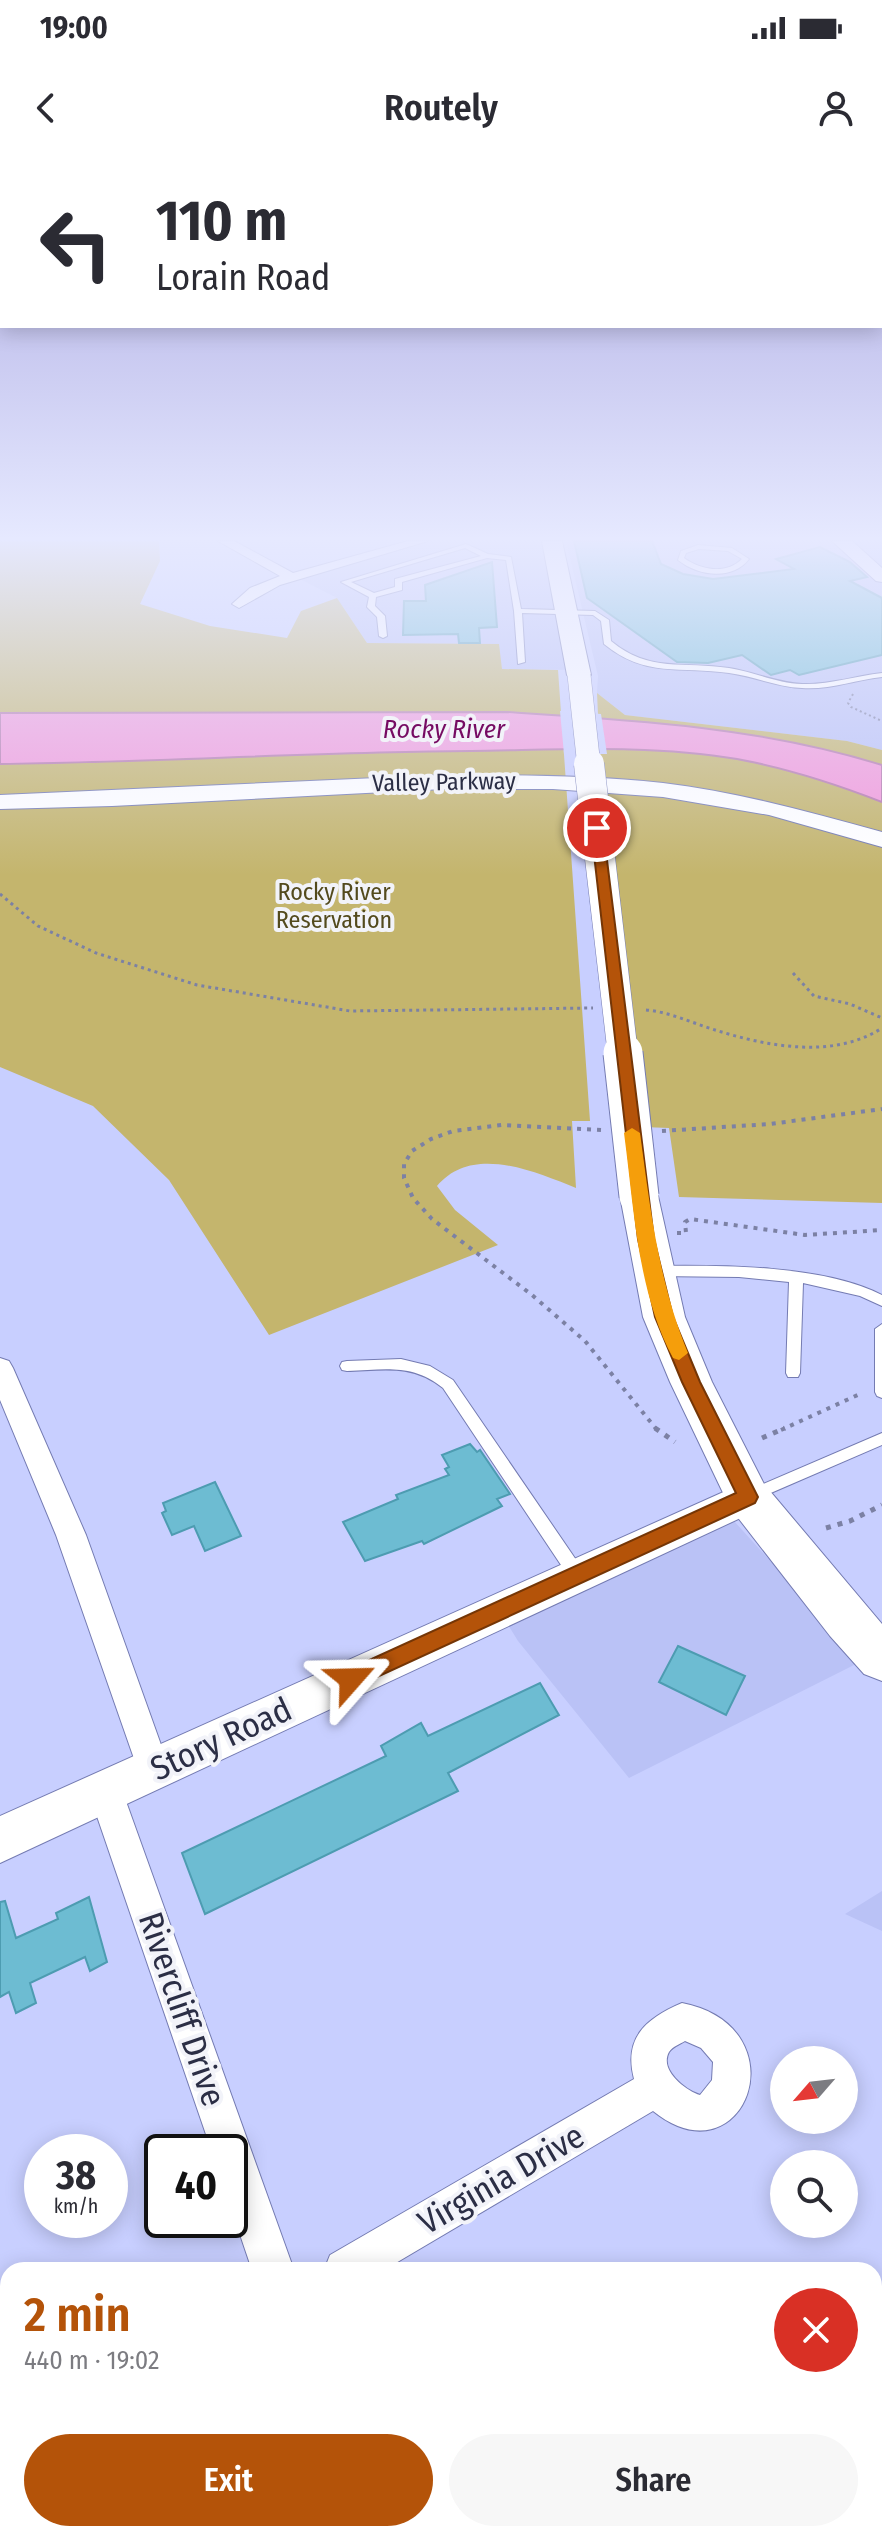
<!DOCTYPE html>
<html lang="en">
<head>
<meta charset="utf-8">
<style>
	:root { --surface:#fff; --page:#f7f7f7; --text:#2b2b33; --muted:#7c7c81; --accent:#b45309 }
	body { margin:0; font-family:"Fira Sans Condensed",sans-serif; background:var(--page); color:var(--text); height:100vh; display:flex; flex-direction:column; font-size:30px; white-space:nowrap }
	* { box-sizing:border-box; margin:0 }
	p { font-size:26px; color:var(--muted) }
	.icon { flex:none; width:44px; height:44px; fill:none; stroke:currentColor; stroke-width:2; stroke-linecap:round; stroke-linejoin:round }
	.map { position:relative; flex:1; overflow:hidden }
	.sheet { position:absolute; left:0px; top:2102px; width:882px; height:280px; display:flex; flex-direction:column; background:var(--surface); border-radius:24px 24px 0 0; box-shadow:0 4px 20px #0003 }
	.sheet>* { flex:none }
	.guide { position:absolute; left:0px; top:0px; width:882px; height:168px; box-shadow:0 4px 20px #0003; background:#fff; color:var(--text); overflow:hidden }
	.needle { width:52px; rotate:242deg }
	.buttons { position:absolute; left:770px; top:1886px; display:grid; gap:16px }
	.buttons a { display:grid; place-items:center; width:88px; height:88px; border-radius:50%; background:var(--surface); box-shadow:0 4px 20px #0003; font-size:40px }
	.speed { position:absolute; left:24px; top:1974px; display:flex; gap:16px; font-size:40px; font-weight:700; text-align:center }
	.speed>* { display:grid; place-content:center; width:104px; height:104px; border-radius:50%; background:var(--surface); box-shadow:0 4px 20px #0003; line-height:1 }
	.speed small { font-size:20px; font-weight:400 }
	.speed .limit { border:4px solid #111; border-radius:12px; background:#fff; color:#111 }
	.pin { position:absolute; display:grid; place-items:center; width:68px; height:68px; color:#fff; margin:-34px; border:4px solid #fff; border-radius:50%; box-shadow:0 2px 8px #0007 }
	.me { position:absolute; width:88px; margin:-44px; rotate:65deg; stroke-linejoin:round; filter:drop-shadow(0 0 6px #0008) }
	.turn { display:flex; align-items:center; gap:28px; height:168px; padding:0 24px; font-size:36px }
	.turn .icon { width:104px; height:104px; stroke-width:2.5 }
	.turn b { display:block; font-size:56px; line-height:68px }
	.round { display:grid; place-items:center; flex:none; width:84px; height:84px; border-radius:42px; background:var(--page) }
	.headline { display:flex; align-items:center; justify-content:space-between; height:136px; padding:0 24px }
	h1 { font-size:48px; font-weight:600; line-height:60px; color:var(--accent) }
	.button { display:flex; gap:16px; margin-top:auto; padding:16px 24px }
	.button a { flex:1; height:92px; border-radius:48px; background:var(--accent); color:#fff; font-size:32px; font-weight:600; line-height:92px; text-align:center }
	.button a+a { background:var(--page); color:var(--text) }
	.status { display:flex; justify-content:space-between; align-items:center; height:56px; padding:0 40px; background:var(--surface); direction:ltr }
	.status svg { height:22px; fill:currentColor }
	header { display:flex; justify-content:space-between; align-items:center; height:104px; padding:0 24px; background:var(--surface); font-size:36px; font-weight:600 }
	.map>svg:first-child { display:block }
	.built { fill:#bac2f6 }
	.green { fill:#c4b56d }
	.water { fill:#f29ada; stroke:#b67aad; stroke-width:2 }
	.pier { fill:#c8cfff }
	.building { fill:#6dbcd2; stroke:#4d9cb1; stroke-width:2 }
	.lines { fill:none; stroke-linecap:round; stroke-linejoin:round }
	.lane-casing { stroke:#747bb2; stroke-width:2 }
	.street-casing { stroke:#747bb2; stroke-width:2 }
	.secondary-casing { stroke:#747bb2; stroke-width:2 }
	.primary-casing { stroke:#747bb2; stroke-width:2 }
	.path-far3 { stroke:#7c81a4; stroke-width:2; stroke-dasharray:2 3; stroke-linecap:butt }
	.path-far2 { stroke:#7c81a4; stroke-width:3; stroke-dasharray:3 4; stroke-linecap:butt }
	.path-far1 { stroke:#7c81a4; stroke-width:4; stroke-dasharray:4 6; stroke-linecap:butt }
	.path { stroke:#7c81a4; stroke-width:5; stroke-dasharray:5 7; stroke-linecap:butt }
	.lane { fill:#fff; fill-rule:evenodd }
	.street { fill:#fff; fill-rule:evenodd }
	.secondary { fill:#fff; fill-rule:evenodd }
	.primary { fill:#fff; fill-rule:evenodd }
	.primary-bridge-far2-casing { stroke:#747bb2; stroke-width:24; stroke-linecap:butt }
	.primary-bridge-far1-casing { stroke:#747bb2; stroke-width:31; stroke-linecap:butt }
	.primary-bridge-casing { stroke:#747bb2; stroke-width:41; stroke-linecap:butt }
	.primary-bridge-far2 { stroke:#fff; stroke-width:23 }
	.primary-bridge-far1 { stroke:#fff; stroke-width:30 }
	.primary-bridge { stroke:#fff; stroke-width:39 }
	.route { fill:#b45309; stroke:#753606; stroke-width:2 }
	.slow { fill:#f59e0b }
	.labels { text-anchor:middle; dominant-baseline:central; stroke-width:8; stroke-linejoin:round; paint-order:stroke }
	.far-street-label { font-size:24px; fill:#2b2e45; stroke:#f2f3f9 }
	.far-park-label { font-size:24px; fill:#534a1d; stroke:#f2f3f9 }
	.far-water-label { font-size:26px; font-style:italic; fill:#760c63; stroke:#f2f3f9 }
	.near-street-label { font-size:34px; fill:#2b2e45; stroke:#f2f3f9 }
</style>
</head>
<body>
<div class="status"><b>19:00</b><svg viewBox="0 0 49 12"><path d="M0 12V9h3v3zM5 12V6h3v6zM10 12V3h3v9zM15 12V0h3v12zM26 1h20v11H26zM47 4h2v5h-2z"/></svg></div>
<header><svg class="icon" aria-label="back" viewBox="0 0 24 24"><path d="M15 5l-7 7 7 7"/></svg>Routely<svg class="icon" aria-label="person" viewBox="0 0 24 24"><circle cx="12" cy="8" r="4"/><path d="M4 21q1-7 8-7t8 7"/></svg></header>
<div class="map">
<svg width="882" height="2382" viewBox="0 0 882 2382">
	<rect width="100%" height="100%" fill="#c8cfff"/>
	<path class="built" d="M420,381H549L575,510L502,509L498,484L367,483L337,438L296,417Z
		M566,381H882V590L847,581L625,555L597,533L598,516Z
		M733,1360L862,1501L629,1618L518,1481L505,1460Z
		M882,1731V1771L845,1754Z"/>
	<path class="green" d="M0,381H159L160,401L140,444L210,466L287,478L301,451L337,438L367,483L499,484L502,509L558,510L590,961H572L576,1028C533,1011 472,984 437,1026L455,1050L498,1085L269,1175L169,1020L93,946L0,907Z
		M597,533L625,555L847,581L882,590V1043L679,1037L669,968L617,966Z"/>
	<path class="water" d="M507,552C634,560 760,567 882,605V642C836,624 786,608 737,599C650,584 559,590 471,591C314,592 157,602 0,604V553Z"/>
	<path class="pier" d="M560,551L601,554L607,594H564Z"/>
	<path class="building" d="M574,381H652L661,404L683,414L713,419L794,409L776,399L820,387L850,402L867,417L850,421L882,438V495L799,515L790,510L771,515L742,495L708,503L677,502L587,438Z
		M492,402L497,467L479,468L480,483H459L458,474L403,475L404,441H426L425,425Z
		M470,1284L477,1292L480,1290L510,1334L497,1339L502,1346L424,1384L422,1381L365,1401L343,1362L398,1339L396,1335L449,1315L445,1309L449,1307L442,1295Z
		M215,1322L241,1376L205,1391L194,1366L172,1375L162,1353L166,1351L163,1343Z
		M678,1486L745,1516L726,1555L659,1522Z
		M540,1523L559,1555L448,1613L458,1631L205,1754L182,1693L386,1596L381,1586L421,1563L428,1576Z
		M89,1737L107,1802L90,1811L85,1797L30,1823L36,1843L16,1853L9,1832L0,1837V1742L5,1741L16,1778L58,1759L56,1753Z"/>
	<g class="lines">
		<defs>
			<path id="lane" d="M466,384L488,394L511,397L521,449L595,451L609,460L611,481C649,513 684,501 729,508C754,512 777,523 802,524C829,525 855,516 882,513V517C855,520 829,530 802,528C777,527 753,516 729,513C681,506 645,518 604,484L601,461L593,455L522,453L525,502L518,504L514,451L506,400L487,398L402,422V430L376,437L375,446L385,456L387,476L383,478L379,476L377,457L367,447L369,437L341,422ZM465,388L481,396L395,419V427L374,433L351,422Z
				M698,385L732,388L749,399C732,421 698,416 678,400L681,391ZM699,389L728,391L742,399C726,415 701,410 684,398L686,393Z
				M656,1106C721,1105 824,1105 882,1135V1146L860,1136L803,1123L800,1213L798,1217H788L786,1213L789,1122L739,1117L656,1116L649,1111Z
				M882,1164V1238L877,1236L875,1232V1169Z
				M401,1199L430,1206L453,1220L583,1410L585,1415L583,1420L577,1422L571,1420L443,1228C412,1203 384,1210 347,1211L342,1210L340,1206L342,1202L347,1201Z
				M882,1273V1285L757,1339L752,1341L747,1339L744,1335L747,1331Z"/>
			<path id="street" d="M218,381H234L293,413L408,381H428L280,425L239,448L232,444L250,428L280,416Z
				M0,1198L9,1201L13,1208L86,1375L170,1610L166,1621L154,1626L142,1621L138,1610L56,1375L0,1240Z
				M106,1617L118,1622L123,1633L294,2110H252L230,2045V1992H212L89,1633L94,1622Z
				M682,1843C803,1867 745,2025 653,1951L384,2110H324L330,2095L634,1919C623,1877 647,1858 682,1843ZM685,1881L701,1888L713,1902L712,1920L700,1935C685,1930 659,1910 669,1892C672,1887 680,1884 685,1881Z
				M8,2325L9,2374L0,2378V2329Z"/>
			<path id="secondary" d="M832,381H852L882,408V422L876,421Z
				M444,615C517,615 590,615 663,623C738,632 810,652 882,672V687L769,655L663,637L553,629H444L112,646L0,649V635Z
				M748,1321L762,1326L768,1337L762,1348L0,1703V1656Z"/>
			<path id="primary" d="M542,381H562L591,515L587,520H571L567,515Z
				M639,1023L652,1027L658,1036L685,1157L712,1222L764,1324L882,1464V1521L864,1514L830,1476L732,1350L725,1337L670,1222L643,1157L620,1036L626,1027Z"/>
		</defs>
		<use href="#lane" class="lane-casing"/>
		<use href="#street" class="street-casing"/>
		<use href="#secondary" class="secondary-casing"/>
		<use href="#primary" class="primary-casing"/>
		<path class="path-far3" d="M853,534L848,543L851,547L882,561"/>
		<path class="path-far2" d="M0,734L38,766L96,793L197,825L350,851L593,848
			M793,813L814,836L850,844L882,858
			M646,850C669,852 690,862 712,869C765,886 833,900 882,868"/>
		<path class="path-far1" d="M601,970L502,965L453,971L431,979L412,991L404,1004V1018L413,1038L432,1059L532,1135L585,1181L657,1270
			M662,971L770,964L882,949
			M677,1073H686L685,1062L690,1059L805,1075L882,1070
			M781,1270L862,1233"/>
		<path class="path" d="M655,1268L675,1282
			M762,1278L785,1268
			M826,1368L850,1361L882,1345"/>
		<use href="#lane" class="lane"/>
		<use href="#street" class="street"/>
		<use href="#secondary" class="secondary"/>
		<use href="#primary" class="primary"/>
		<defs>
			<path id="primary-bridge-far2" d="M579,515L589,606"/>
			<path id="primary-bridge-far1" d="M589,604L623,895"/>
			<path id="primary-bridge" d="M623,893L639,1036"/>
		</defs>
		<use href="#primary-bridge-far2" class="primary-bridge-far2-casing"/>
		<use href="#primary-bridge-far1" class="primary-bridge-far1-casing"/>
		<use href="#primary-bridge" class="primary-bridge-casing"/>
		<use href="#primary-bridge-far2" class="primary-bridge-far2"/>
		<use href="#primary-bridge-far1" class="primary-bridge-far1"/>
		<use href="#primary-bridge" class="primary-bridge"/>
	</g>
	<linearGradient id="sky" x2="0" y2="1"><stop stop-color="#acaae2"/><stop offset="0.53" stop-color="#e6e9ff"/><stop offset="1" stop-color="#e6e9ff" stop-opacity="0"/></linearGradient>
	<rect width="882" height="715" fill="url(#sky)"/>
	<path class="route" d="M597,665L603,668L654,1079L673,1157L700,1222L758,1337L755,1343L351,1529L343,1527L340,1519L343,1512L736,1333L682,1222L655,1157L638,1079L591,668Z"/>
	<path class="slow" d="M632,968L640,973C650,1048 659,1123 688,1193L679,1200L673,1198C637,1131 634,1047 624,973Z"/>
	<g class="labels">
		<g class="far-street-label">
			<text transform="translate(444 622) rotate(-1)">Valley Parkway</text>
		</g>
		<g class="far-park-label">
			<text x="334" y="732">Rocky River<tspan x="334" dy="28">Reservation</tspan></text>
		</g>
		<g class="far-water-label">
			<text x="444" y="569">Rocky River</text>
		</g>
		<g class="near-street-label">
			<text transform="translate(221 1579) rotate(-25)">Story Road</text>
			<text transform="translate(182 1849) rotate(71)">Rivercliff Drive</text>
			<text transform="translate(501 2019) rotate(-30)">Virginia Drive</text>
		</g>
	</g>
</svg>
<div class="buttons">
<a><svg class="needle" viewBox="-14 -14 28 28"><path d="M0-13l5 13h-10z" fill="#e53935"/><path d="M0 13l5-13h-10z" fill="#7c7c81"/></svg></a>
<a><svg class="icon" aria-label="search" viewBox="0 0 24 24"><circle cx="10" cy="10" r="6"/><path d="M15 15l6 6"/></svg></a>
</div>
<div class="speed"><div>38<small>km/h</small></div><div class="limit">40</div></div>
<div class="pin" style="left:597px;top:668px;background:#d93025"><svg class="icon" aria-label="arrive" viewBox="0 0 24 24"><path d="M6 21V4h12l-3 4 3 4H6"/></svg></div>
<svg class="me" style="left:351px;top:1519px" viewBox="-20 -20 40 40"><path d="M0-17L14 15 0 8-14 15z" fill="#b45309" stroke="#fff" stroke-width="4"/></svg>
<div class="guide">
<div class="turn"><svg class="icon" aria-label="left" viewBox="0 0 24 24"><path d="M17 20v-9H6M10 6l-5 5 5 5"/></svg><div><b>110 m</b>Lorain Road</div></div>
</div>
<section class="sheet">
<div class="headline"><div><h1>2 min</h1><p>440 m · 19:02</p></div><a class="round" style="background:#d93025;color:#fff"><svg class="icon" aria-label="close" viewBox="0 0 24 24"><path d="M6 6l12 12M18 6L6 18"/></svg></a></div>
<div class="button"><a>Exit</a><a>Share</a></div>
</section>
</div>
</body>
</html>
